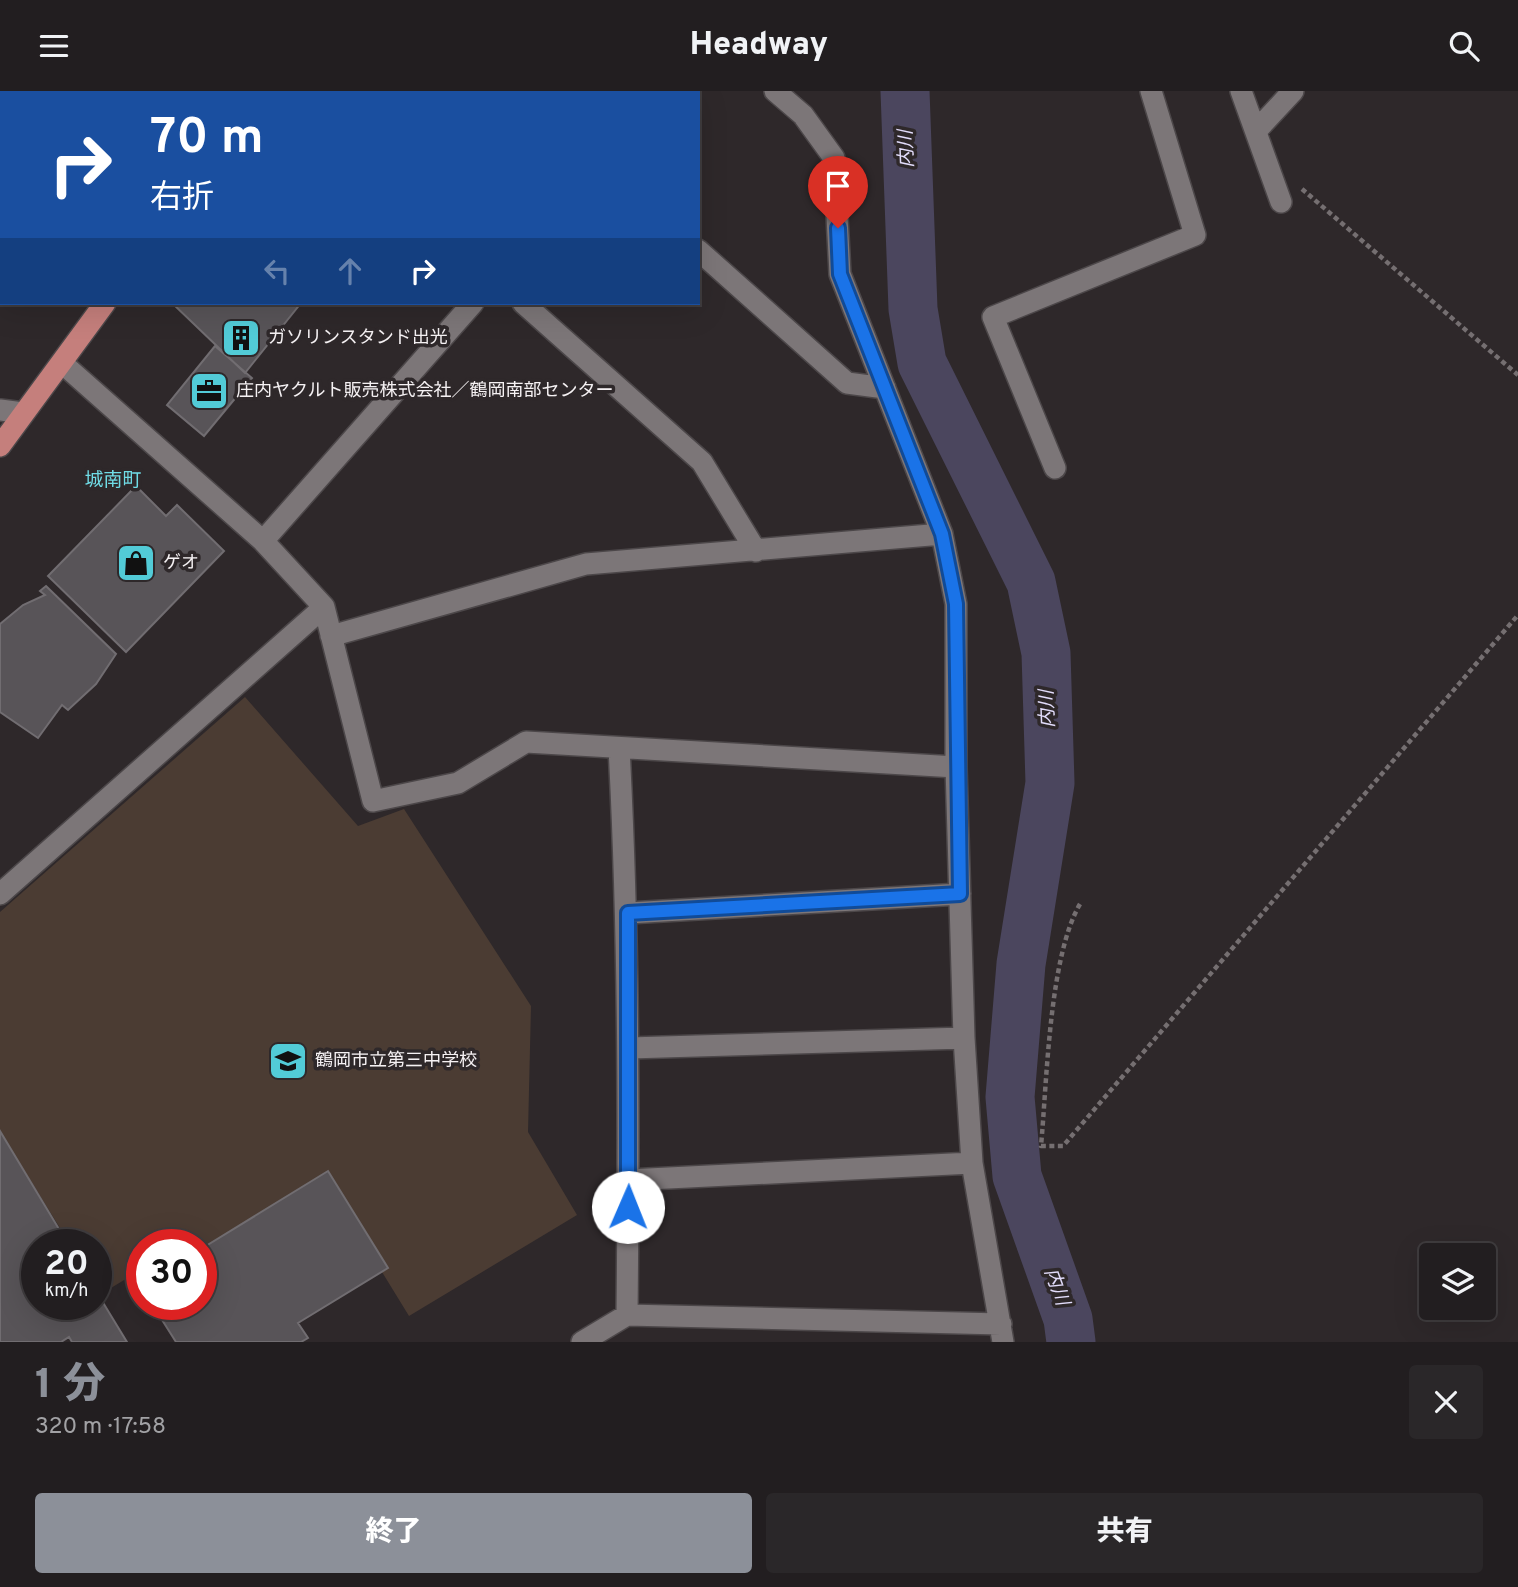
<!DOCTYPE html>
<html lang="ja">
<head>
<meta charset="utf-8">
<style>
	:root { --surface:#221e20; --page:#2a2729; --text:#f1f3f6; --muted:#a2a2a5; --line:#3f3c3e; --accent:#8c9099 }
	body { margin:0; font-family:Overpass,"Noto Sans JP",sans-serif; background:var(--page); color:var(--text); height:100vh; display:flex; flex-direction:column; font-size:26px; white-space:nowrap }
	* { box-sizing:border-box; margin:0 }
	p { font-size:23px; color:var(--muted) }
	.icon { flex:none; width:38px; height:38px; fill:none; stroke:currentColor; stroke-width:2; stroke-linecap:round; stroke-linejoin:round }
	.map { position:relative; height:1251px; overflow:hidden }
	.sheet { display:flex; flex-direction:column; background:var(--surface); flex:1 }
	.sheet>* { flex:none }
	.guide { position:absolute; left:0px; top:0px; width:700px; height:214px; box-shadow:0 7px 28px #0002,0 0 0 2px var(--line); background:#1a4fa0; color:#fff; overflow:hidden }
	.buttons { position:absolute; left:1419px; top:1152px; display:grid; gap:14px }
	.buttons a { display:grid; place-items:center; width:77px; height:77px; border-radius:7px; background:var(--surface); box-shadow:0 7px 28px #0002,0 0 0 2px var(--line); font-size:35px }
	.speed { position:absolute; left:21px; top:1138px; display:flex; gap:14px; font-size:35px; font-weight:700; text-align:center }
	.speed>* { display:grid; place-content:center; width:91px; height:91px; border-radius:50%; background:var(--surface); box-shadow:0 7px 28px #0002,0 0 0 2px var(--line); line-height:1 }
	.speed small { font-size:18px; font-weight:400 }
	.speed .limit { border:10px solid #d22; background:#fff; color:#111 }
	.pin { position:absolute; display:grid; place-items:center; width:60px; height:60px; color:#fff; margin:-72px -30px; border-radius:50% 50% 50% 0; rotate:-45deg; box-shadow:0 0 7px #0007 }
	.pin .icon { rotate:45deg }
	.me { position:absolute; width:77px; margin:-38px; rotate:1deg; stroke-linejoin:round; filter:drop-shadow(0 0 5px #0008) }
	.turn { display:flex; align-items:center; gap:24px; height:147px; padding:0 35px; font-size:32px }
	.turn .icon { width:91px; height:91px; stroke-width:2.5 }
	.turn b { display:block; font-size:49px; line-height:60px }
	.lanes { display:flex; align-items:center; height:66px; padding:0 35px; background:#0003; justify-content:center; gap:35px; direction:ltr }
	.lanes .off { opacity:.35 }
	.round { display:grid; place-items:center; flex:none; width:74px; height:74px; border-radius:7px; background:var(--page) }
	.head { display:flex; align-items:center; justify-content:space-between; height:119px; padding:0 35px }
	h1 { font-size:42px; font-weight:800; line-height:52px; color:var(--accent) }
	.button { display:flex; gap:14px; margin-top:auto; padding:14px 35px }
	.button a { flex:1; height:80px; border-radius:7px; background:var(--accent); color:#fff; font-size:28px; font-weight:800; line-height:80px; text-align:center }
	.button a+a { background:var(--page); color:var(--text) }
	header { display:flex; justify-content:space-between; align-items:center; height:91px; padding:0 35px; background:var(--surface); font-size:32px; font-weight:800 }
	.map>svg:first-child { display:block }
	.green { fill:#4b3c33 }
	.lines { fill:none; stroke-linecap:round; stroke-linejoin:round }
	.river { stroke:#4b465e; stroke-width:49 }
	.building { fill:#585458; stroke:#716d71; stroke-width:2 }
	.minor-casing { stroke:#4c4749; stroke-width:24 }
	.major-casing { stroke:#4c4749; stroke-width:24 }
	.path { stroke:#756f71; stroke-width:4.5; stroke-dasharray:5 3.5; stroke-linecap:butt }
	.minor { stroke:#7c7678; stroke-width:21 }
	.major { stroke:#c57f7c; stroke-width:21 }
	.route-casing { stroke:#114b97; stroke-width:18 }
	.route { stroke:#1a73e8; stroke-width:12 }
	.labels { text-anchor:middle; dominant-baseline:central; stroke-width:7; stroke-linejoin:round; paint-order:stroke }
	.poi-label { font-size:18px; fill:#f5f1f3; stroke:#2e282a; text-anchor:start }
	.water-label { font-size:19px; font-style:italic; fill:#e3ddfc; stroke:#2e282a }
	.neighbourhood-label { font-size:19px; fill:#70dce6; stroke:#2e282a }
</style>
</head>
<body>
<header><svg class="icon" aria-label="menu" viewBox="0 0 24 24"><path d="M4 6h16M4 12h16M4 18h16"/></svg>Headway<svg class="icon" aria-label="search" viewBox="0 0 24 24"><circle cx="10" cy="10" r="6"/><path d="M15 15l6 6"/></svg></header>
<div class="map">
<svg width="1518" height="1251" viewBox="0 0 1518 1251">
	<rect width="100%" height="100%" fill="#2e282a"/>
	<path class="green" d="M245,606L358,735L404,718L531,915L528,1041L577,1124L409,1225L382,1181L388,1177L328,1080L201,1158V1153H142V1194L134,1183L101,1203L96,1194V1153H70L0,1041V821Z"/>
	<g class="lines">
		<path class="river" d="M905,0L913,218L922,272L1031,491L1046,562L1050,692L1021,873L1010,1006L1017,1085L1068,1228L1071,1251"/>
	</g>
	<path class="building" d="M0,55L2,57V132L0,131Z
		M172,212H301L245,282Z
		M215,255L252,287L204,345L167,314Z
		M136,395L166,425L177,414L224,460L126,561L48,485Z
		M46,495L116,563L96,593L68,619L62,614L38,647L0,621V533L23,514L45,504L40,500Z
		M0,1040L68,1153H37V1213H96V1200L127,1251H72L69,1246L61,1251H0Z
		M328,1080L388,1177L298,1232L308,1247L301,1251H176L152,1213H201V1158Z"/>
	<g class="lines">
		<defs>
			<path id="minor" d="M281,0L283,2
				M520,0L522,2
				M775,0L803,24L834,67L840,183L942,443L956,513V676L964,947L972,1072L1003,1251
				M1241,0L1281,111
				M658,2L659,0
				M1256,40L1293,0
				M698,159L847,292L885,297
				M523,212L702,371L756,460
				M62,272L263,450L324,516L373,710L458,692L526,651L956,676
				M0,319L23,322
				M1055,377L993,226L1195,144L1151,0
				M263,450L473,212
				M331,545L586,473L942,443
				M619,657C629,846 629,1035 627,1224
				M0,803L324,516
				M628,822L960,803
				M629,957L964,947
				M628,1089L972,1072
				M582,1251L627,1224L1001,1233"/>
			<path id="major" d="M255,2L256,0
				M0,355L105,212"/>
		</defs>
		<use href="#minor" class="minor-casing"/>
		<use href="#major" class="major-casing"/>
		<path class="path" d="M1302,98L1518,284
			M1080,813C1049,866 1047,991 1041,1055H1063L1518,524"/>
		<use href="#minor" class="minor"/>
		<use href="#major" class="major"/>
	</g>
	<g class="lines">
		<defs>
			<path id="route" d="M628,1116V822L960,803L956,513L942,443L840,183L838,137"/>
		</defs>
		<use href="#route" class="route-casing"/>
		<use href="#route" class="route"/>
	</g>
	<defs>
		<symbol id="building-square" viewBox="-11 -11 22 22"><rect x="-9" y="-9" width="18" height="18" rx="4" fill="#52cbd7" stroke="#2e282a"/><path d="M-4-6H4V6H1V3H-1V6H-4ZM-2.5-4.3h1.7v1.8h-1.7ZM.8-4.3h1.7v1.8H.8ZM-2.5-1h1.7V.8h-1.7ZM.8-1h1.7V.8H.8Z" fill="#111"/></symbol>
		<symbol id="office-square" viewBox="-11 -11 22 22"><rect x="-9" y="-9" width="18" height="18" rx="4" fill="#52cbd7" stroke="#2e282a"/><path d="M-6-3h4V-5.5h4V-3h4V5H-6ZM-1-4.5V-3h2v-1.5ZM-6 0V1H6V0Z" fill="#111"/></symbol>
		<symbol id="shop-square" viewBox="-11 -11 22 22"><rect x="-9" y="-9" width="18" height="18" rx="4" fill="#52cbd7" stroke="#2e282a"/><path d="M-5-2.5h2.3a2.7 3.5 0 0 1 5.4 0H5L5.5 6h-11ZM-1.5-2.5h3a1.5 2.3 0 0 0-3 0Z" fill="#111"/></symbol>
		<symbol id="school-square" viewBox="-11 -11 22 22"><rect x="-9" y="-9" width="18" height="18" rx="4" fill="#52cbd7" stroke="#2e282a"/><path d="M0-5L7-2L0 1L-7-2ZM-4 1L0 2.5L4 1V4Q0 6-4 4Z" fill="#111"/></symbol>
	</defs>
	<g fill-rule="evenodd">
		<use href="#building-square" x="219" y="225" width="44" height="44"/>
		<use href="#office-square" x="187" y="278" width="44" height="44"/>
		<use href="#shop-square" x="114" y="450" width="44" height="44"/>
		<use href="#school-square" x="266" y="948" width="44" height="44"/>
	</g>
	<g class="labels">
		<g class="poi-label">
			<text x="268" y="247">ガソリンスタンド出光</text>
			<text x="236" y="300">庄内ヤクルト販売株式会社／鶴岡南部センター</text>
			<text x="163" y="472">ゲオ</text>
			<text x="315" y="970">鶴岡市立第三中学校</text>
		</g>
		<g class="water-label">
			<text transform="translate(907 58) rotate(-92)">内川</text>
			<text transform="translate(1048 618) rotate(-92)">内川</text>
			<text transform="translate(1056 1196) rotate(70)">内川</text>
		</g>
		<g class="neighbourhood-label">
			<text x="113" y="390">城南町</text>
		</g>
	</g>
</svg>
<div class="buttons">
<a><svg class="icon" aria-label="layers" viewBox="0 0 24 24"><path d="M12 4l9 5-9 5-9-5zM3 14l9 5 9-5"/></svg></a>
</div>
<div class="speed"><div>20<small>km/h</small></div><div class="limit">30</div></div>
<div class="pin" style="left:838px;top:137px;background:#d93025"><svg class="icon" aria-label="arrive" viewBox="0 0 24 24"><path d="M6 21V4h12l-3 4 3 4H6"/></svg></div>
<svg class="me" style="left:628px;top:1116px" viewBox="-20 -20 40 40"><circle r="19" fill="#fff"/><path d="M0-13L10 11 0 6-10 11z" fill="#1a73e8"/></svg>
<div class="guide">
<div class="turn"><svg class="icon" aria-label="right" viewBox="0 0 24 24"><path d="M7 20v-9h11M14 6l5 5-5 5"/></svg><div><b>70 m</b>右折</div></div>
<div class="lanes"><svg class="icon off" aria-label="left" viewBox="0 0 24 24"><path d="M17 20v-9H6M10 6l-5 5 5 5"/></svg><svg class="icon off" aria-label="ahead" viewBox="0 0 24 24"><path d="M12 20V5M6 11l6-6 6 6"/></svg><svg class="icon" aria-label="right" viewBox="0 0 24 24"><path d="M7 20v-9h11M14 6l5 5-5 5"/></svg></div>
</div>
</div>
<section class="sheet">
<div class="head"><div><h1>1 分</h1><p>320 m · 17:58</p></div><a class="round"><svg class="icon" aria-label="close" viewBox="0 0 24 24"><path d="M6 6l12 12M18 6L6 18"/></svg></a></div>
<div class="button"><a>終了</a><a>共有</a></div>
</section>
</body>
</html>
